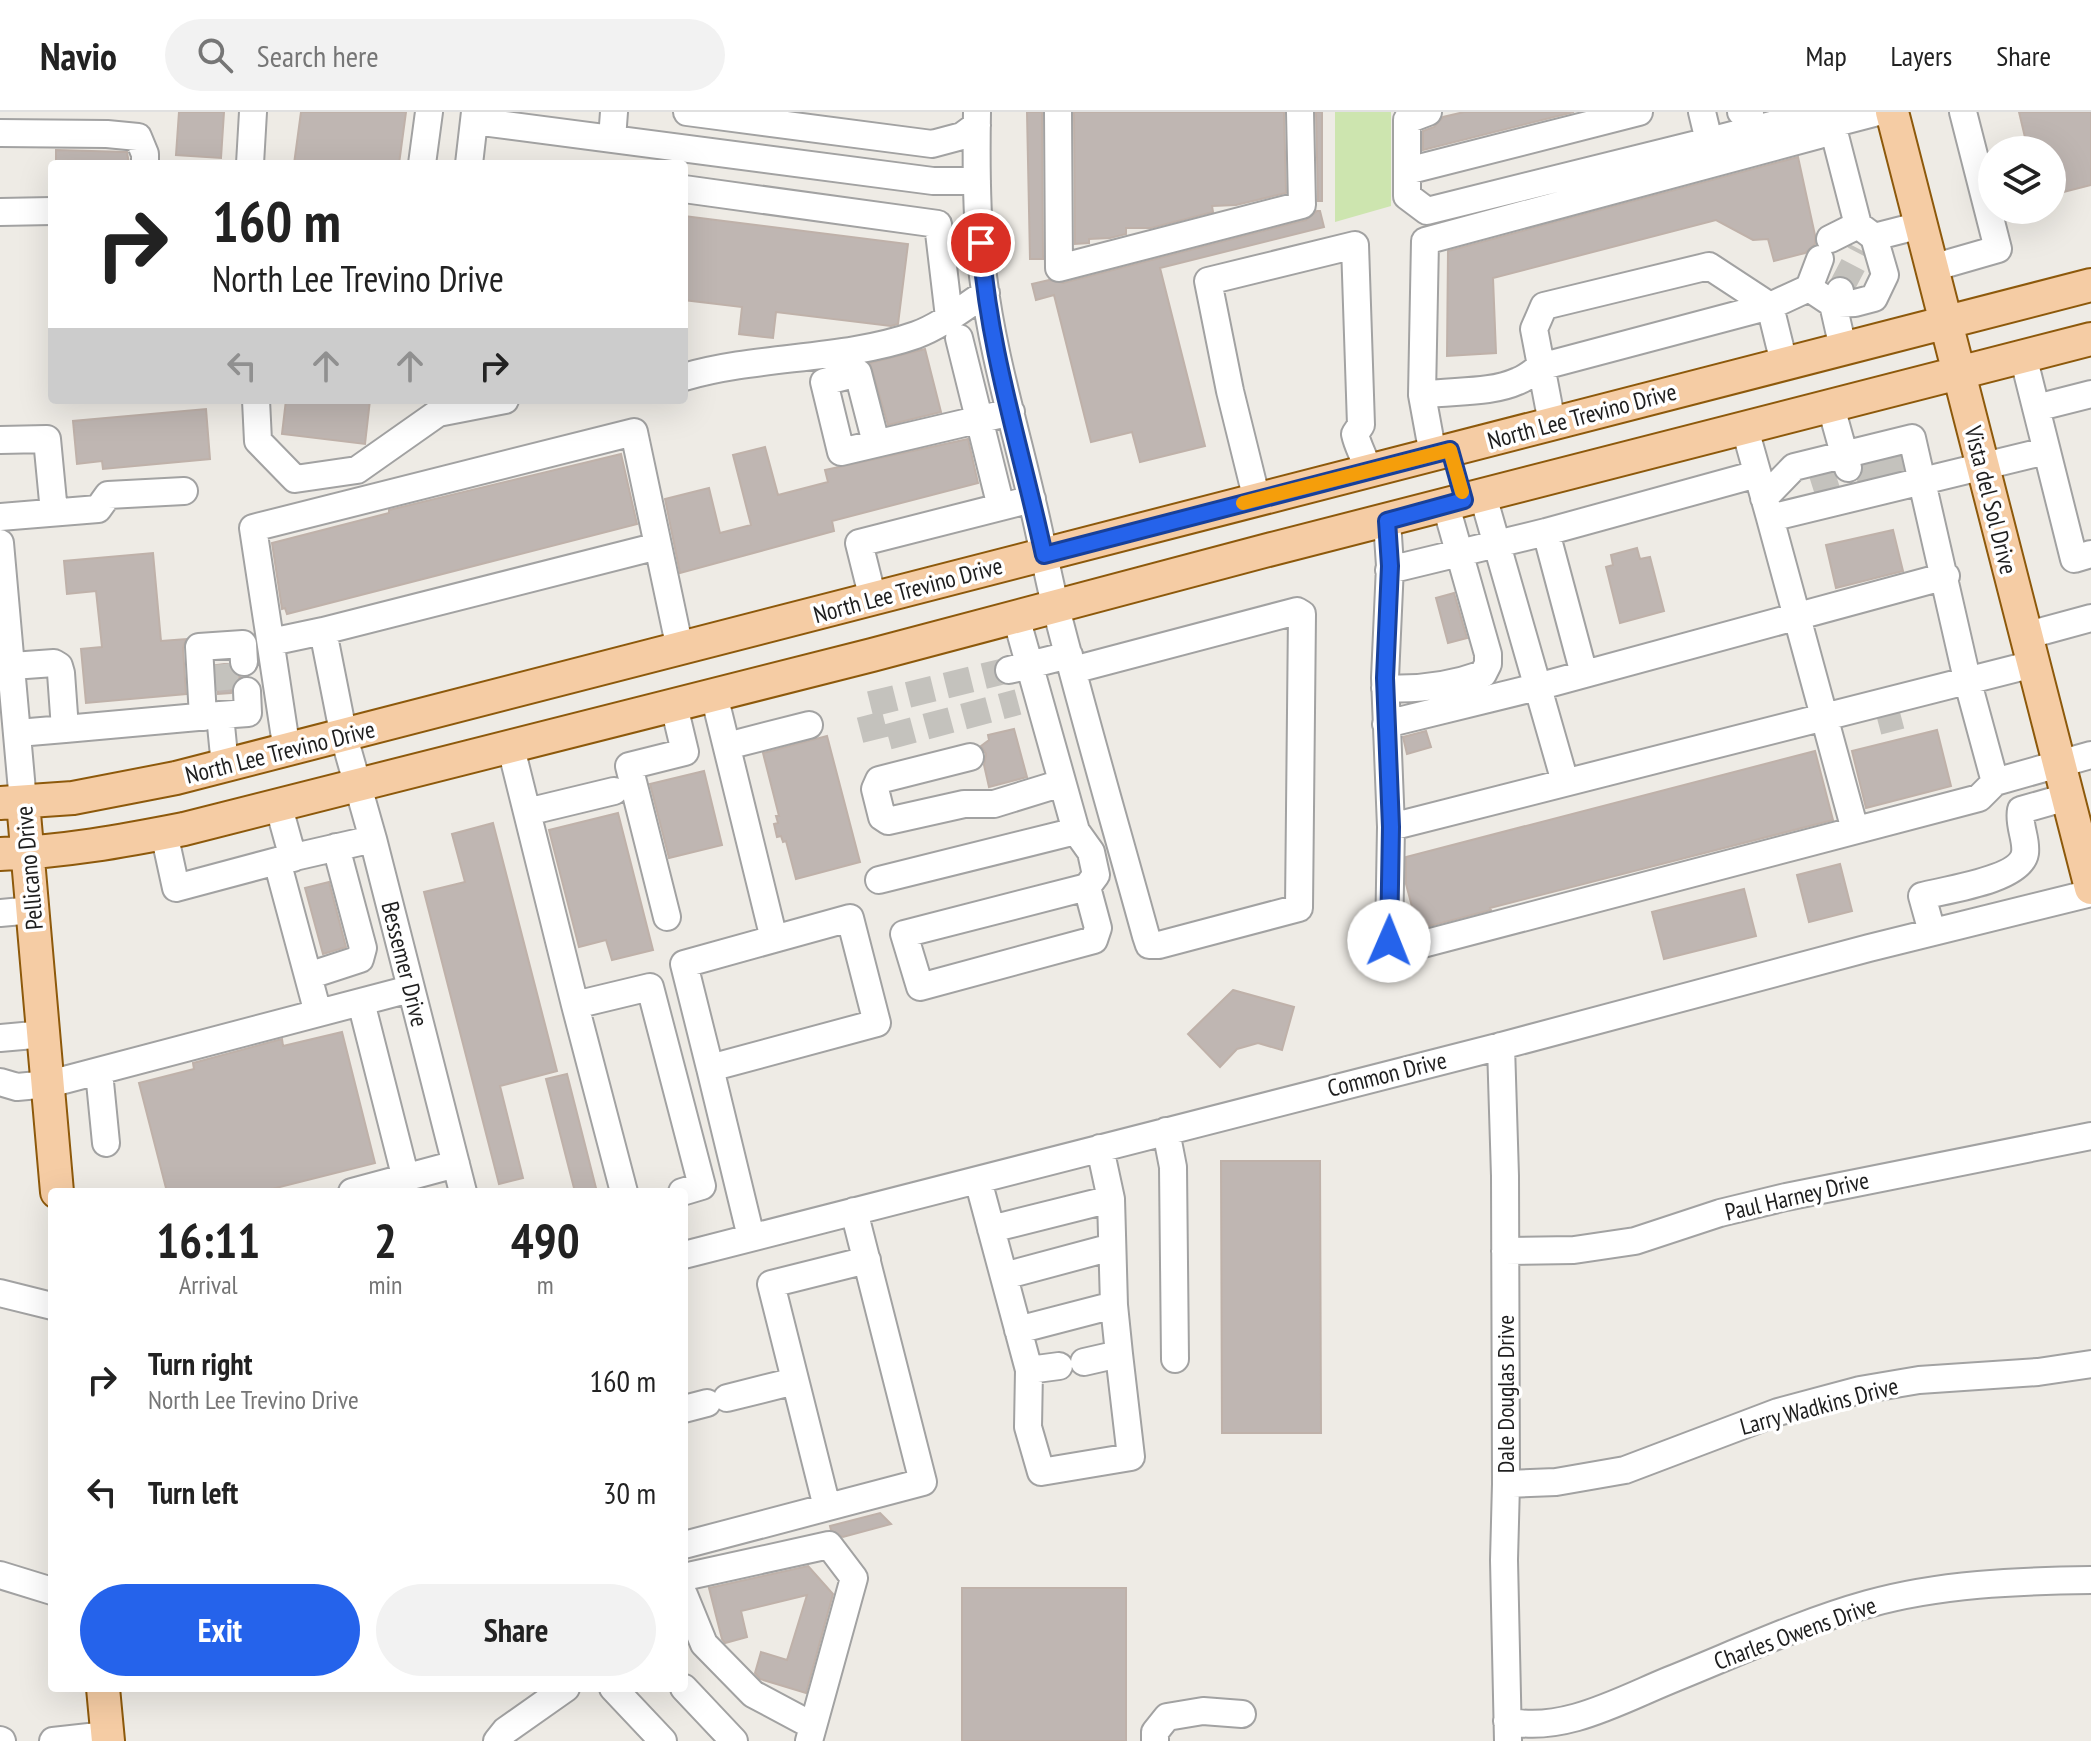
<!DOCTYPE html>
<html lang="en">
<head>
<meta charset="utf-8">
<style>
	:root { --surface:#fff; --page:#f2f2f2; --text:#222; --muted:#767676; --line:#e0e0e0; --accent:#2563eb }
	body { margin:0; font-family:"PT Sans Narrow",sans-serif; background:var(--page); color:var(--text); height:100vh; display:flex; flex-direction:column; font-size:30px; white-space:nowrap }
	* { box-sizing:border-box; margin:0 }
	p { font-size:26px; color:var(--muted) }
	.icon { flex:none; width:44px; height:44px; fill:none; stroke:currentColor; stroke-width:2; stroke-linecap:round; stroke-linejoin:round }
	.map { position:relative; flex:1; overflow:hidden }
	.details { position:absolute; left:48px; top:1076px; width:640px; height:504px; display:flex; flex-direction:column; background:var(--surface); border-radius:8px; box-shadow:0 8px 32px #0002 }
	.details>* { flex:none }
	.guide { position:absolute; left:48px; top:48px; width:640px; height:244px; border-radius:8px; box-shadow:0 8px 32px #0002; background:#fff; color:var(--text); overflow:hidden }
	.buttons { position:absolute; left:1978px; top:24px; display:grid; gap:16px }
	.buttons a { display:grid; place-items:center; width:88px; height:88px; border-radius:50%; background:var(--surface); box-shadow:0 8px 32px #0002; font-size:40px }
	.pin { position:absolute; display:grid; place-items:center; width:68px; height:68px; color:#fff; margin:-34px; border:4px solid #fff; border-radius:50%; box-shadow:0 2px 8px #0007 }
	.me { position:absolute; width:88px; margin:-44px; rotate:1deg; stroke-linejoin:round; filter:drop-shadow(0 0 6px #0008) }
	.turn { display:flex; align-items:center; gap:28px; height:168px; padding:0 32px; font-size:36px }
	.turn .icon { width:104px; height:104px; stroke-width:2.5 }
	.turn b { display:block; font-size:56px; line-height:68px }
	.lanes { display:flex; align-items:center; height:76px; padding:0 32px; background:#0003; justify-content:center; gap:40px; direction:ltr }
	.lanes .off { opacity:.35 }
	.eta { display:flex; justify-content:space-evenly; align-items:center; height:136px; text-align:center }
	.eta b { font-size:48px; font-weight:600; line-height:56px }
	.cta { display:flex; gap:16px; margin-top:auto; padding:16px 32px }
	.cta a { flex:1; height:92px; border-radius:48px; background:var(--accent); color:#fff; font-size:32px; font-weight:600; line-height:92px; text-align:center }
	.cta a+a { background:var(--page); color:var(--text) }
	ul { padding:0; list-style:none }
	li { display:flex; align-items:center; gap:24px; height:112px; padding:0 32px }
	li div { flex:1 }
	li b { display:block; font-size:30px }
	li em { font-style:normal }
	header { display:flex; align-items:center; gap:48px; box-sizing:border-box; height:112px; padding:0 40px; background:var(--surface); border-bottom:2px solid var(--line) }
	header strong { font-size:38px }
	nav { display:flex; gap:44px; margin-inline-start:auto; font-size:28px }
	.search { width:560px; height:72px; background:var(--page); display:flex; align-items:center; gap:20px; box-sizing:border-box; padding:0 28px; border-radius:44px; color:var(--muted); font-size:30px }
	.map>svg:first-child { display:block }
	.grass { fill:#cde5af }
	.building { fill:#bfb6b2; stroke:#bfb1a9; stroke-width:2 }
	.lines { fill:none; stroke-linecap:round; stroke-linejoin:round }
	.minor-tunnel { stroke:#c4c2bd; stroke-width:26; stroke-dasharray:26 13; stroke-linecap:butt }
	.minor-casing { stroke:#a2a2a2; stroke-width:30 }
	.major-casing { stroke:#8d590b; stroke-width:36 }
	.minor { stroke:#fff; stroke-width:26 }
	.major { stroke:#f5cca4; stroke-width:32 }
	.route-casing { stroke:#184099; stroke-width:20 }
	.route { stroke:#2563eb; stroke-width:14 }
	.slow { stroke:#f59e0b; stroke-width:14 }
	.labels { text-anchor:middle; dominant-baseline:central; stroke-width:7; stroke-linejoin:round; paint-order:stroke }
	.street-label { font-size:24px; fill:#1e1e1e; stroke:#fff }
</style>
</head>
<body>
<header>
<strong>Navio</strong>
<div class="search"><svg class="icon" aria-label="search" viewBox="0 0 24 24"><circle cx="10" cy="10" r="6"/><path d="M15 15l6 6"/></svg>Search here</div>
<nav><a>Map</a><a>Layers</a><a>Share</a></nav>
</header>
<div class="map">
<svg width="2091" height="1629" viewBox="0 0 2091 1629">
	<rect width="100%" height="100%" fill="#eeebe5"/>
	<path class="grass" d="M1335,0H1391V94L1335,110Z"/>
	<path class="building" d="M179,0H224L221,46L176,43Z
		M301,0H406L399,52H294Z
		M1027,0H1042L1043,147H1030Z
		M1074,0H1284L1286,81L1236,93L1212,94L1213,100L1151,116H1126V122L1110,126L1089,127V131L1075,132Z
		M1316,0H1322V89H1318Z
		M1464,0H1574L1423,38V19L1434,15L1443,5Z
		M2019,0H2091V73L2052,83V38H2028Z
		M56,38L127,40L129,52H56Z
		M1798,45L1815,123V132L1805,141L1774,149L1768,127L1753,128L1716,108L1493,166L1496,241L1447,244L1448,139Z
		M1317,99H1320L1324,115L1160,156L1205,334L1140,350L1132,320L1091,330L1054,183L1036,188L1032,172L1049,168L1063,171L1306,108Z
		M684,104L908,132L898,212L891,214L776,200L773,226L739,222L742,195L684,188Z
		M925,237L941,300L888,313L870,251Z
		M286,288H370L365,332L282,322Z
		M206,297L210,347L103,357L102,349L77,352L73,309Z
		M968,327L978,371L832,409L834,419L680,461L665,387L709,376L720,421L751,413L733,343L765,335L778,383L828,370L825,358Z
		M621,342L637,412L287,502L285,496L282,497L272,431L389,401V398Z
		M1893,418L1903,459L1836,476L1826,433Z
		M1637,436L1640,447L1650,445L1664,499L1620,511L1606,455L1613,453L1611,443Z
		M153,441L161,529L186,527L183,536L186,582L86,591L81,537L102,535L96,479L67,482L64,449Z
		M1454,481L1467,526L1448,531L1436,486Z
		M224,552H228L231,559L240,565L233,571L231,581L218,582L216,553Z
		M1014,617L1027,665L989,675L984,653L986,642L981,634L989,628L988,623Z
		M1937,618L1951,674L1866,696L1852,639Z
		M1426,619L1431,635L1407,642L1403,625Z
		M827,624L860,750L796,767L786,729L783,730L781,724L777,725L774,712L778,711L776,704H779L763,641Z
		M1815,639L1833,708L1490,796L1491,798L1418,817L1406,772V745Z
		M704,659L722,733L669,746L650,672Z
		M618,701L653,838L612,848L606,828L579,835L549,718Z
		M493,711L557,959L500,974L523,1066L499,1072L424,780L465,770L452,722Z
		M1840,752L1852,799L1809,810L1797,763Z
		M329,770L346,835L323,842L305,776Z
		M1744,777L1756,824L1664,847L1652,800Z
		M1233,878L1294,895L1282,938L1258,931L1237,937L1220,955L1188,922Z
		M342,920L375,1051L260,1080H167L139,971L194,957L193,951L282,927L283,934Z
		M567,962L597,1080H575L546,967Z
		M1221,1049H1320L1321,1321H1222Z
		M880,1401L891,1412L843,1425L831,1418L830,1414Z
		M808,1454L833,1482L806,1581L760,1567L755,1561L761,1540L787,1548L807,1483L741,1499L747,1525L725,1531L722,1527L709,1476Z
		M962,1476H1126V1629H962Z"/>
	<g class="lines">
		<path class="minor-tunnel" d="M1841,176L1861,138
			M1889,345L1894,364
			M1866,351L1871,370
			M1822,362L1828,381
			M224,552L227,581
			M1009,558L867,593L876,628L1018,590
			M1878,610L1901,604"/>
		<defs>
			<path id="minor" d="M687,0L932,32L962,24L977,13
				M977,0C976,54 976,110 983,164C992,240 1015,315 1032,389C1041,425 1047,461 1056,496C1084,606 1116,715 1146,824L1149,833H1159L1299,796L1302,502L1297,499L1073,558
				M1058,0L1059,156L1302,93L1300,0
				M1428,0L1407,8V84L1427,99L1709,29
				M1741,0H1750
				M1878,0L1832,12L1858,113L1874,125L1921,113
				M474,9L933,69H977
				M0,21L107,22L138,25L145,42V52
				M612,27L614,0
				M250,52L253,0
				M422,52L429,0
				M469,52L475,0
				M1407,59L1639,0
				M684,77L938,112L949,205
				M0,100L52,99
				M1830,127L1858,113
				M1932,156L1998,137L1963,0
				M1809,176L1820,147
				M1840,179L1833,192L1855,191L1874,186L1885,163L1874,125
				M959,226L1001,395
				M2023,244L2074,447L2091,442
				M684,265C759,243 842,249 916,223C941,214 964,195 986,181
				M1422,283L1425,129L1819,23L1832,12L1814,2L1709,29L1702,0
				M256,288L258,329L295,367L357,358L438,301L505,288
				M1831,295L1848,356
				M2036,296L2091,282
				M1552,311L1534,217L1544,194L1709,154L1770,194L1784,251
				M1745,317L1770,406L2046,339
				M0,328L47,327L54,400
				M876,331L858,261L824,270L841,340L1011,300
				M1433,343L1422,283C1453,278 1489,282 1518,269C1526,266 1533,260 1540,255L1770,194L1809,176L1833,192L1843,236
				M1483,384L1565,670
				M1764,386L1794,355L1912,326L1967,567L1995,670L2091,643
				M1257,388L1230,279L1208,169L1355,133L1361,313L1355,322C1358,336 1365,345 1368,359
				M0,405L98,397L108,383L184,379
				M1770,406L1855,718
				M1387,409L1390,454L1385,566L1391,715L2033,552
				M1546,420L1584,562
				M0,431L23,690
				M1389,458L1546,420L1757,362
				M873,487L859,431L1032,387
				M2025,524L2091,506
				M271,530L323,519
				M12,554L54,551L59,554L61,561L65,617L18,621
				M1009,558L1069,543
				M1385,576C1420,578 1450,574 1483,562L1488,552V542L1446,394
				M714,583L774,827L684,852L710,956L877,911L850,806L774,827
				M220,603L248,601L247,579
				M203,605L199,535L243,532L244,550
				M1386,612L1537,575L1946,464
				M65,617L220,603L225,654
				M727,634L809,613
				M511,636L575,893L624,1080
				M287,639L253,416L634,320L680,537
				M970,645L879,668L875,677L882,705L888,709L964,692H994L1062,671
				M278,692L293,746
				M527,700L614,679
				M1391,715L1389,829L1419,833L1979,686L1995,670
				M1076,719L1091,740L1096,763L1087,775L1098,816L1094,828L920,875L904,822L1087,775
				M164,721L176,776L277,749
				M879,768L1076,719L1016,505
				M0,801L33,798
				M667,805L629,654L685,640L674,594
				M1932,820L1922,784C1945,778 2021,768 2025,741C2027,727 2018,713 2021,698L2067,685
				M308,864L360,847L363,836L336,735
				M361,890L406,1067
				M575,893L650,875L702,1074L682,1080
				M318,901L277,749L373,727
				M0,926L45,922
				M1501,934L1505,1064L1506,1372L1504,1448L1508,1629
				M710,956L751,1125
				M99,960L106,1031
				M0,970L17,975L49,972L410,877
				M1166,1019L1173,1055L1175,1247
				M1100,1036L1111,1087
				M978,1068L1029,1258L1059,1254
				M352,1080L456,1052
				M463,1080L373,727L344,625L323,519L658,434
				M991,1117L1111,1087L1114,1193L1119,1242L1084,1250
				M1505,1139L1574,1138L1635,1129L1720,1101L1786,1085L2091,1024
				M684,1143L1501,934L1869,836L2091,781
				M1004,1164L1112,1135
				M0,1181L52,1194
				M1018,1218L1114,1193
				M1029,1258L1028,1315L1041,1360L1131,1345L1119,1242
				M727,1286L795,1269
				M684,1297L707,1291
				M1506,1372L1556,1370L1625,1358L1778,1300L1860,1278L1919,1268L2038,1260L2091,1252
				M827,1395L771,1172L867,1148
				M684,1433L923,1370L854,1099
				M0,1463L52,1479
				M684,1465L829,1433L854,1466L809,1629
				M684,1483L704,1532L753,1582L813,1614
				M613,1576L663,1629
				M684,1576L734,1629
				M1507,1609C1562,1622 1621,1588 1670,1568C1735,1542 1800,1511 1868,1492C1939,1472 2017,1469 2091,1468
				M0,1628L2,1629
				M53,1629L107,1623
				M497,1629L505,1619L566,1576
				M1155,1629V1620L1167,1605L1203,1599L1242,1602"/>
			<path id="major" d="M1892,0L2091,776
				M23,690L57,1080
				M0,691L73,686L176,666L2091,173
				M0,742C62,740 123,729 184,717L872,543L1272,437L2091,227
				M103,1576L108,1629"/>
		</defs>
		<use href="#minor" class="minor-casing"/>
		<use href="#major" class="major-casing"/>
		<use href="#minor" class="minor"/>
		<use href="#major" class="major"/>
	</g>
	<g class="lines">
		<defs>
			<path id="route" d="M981,131C988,237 1022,340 1044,443L1450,338L1464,388L1387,409L1390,454L1385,566L1391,715L1389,829"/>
		</defs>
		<use href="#route" class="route-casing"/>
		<use href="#route" class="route"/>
		<path class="slow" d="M1243,391L1450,338L1462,380"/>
	</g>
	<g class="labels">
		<g class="street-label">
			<text transform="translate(1582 304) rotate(-15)">North Lee Trevino Drive</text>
			<text transform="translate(1991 388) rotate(76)">Vista del Sol Drive</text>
			<text transform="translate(908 478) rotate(-15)">North Lee Trevino Drive</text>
			<text transform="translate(280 640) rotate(-14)">North Lee Trevino Drive</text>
			<text transform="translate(29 756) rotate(-95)">Pellicano Drive</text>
			<text transform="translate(405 852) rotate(76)">Bessemer Drive</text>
			<text transform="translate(1387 962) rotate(-14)">Common Drive</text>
			<text transform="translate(1797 1084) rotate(-13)">Paul Harney Drive</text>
			<text transform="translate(1505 1282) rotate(-90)">Dale Douglas Drive</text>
			<text transform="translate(1819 1294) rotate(-15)">Larry Wadkins Drive</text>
			<text transform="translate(1795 1521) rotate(-20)">Charles Owens Drive</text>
		</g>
	</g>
</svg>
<div class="buttons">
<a><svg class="icon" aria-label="layers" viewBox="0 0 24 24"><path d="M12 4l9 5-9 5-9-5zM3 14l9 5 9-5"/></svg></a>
</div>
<div class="pin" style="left:981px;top:131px;background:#d93025"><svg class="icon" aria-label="arrive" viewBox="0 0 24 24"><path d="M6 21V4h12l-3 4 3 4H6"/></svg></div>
<svg class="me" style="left:1389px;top:829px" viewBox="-20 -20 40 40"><circle r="19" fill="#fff"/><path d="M0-13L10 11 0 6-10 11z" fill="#2563eb"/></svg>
<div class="guide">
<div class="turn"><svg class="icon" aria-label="right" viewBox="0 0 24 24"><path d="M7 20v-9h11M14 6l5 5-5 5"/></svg><div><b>160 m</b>North Lee Trevino Drive</div></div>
<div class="lanes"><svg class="icon off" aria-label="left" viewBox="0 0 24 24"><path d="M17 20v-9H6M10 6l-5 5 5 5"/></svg><svg class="icon off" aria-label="ahead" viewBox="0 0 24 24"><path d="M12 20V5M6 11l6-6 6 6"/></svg><svg class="icon off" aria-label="ahead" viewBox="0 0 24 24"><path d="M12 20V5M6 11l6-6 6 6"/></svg><svg class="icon" aria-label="right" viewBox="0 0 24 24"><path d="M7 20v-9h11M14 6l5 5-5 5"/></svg></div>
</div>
<section class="details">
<div class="eta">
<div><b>16:11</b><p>Arrival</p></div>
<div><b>2</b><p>min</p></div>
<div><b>490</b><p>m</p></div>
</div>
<ul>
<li><svg class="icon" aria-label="right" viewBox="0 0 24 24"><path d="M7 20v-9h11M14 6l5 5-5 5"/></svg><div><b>Turn right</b><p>North Lee Trevino Drive</p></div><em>160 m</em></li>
<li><svg class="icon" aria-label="left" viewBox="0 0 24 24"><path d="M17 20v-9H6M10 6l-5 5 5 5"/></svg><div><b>Turn left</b></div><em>30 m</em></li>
</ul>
<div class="cta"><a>Exit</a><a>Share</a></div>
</section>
</div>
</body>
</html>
